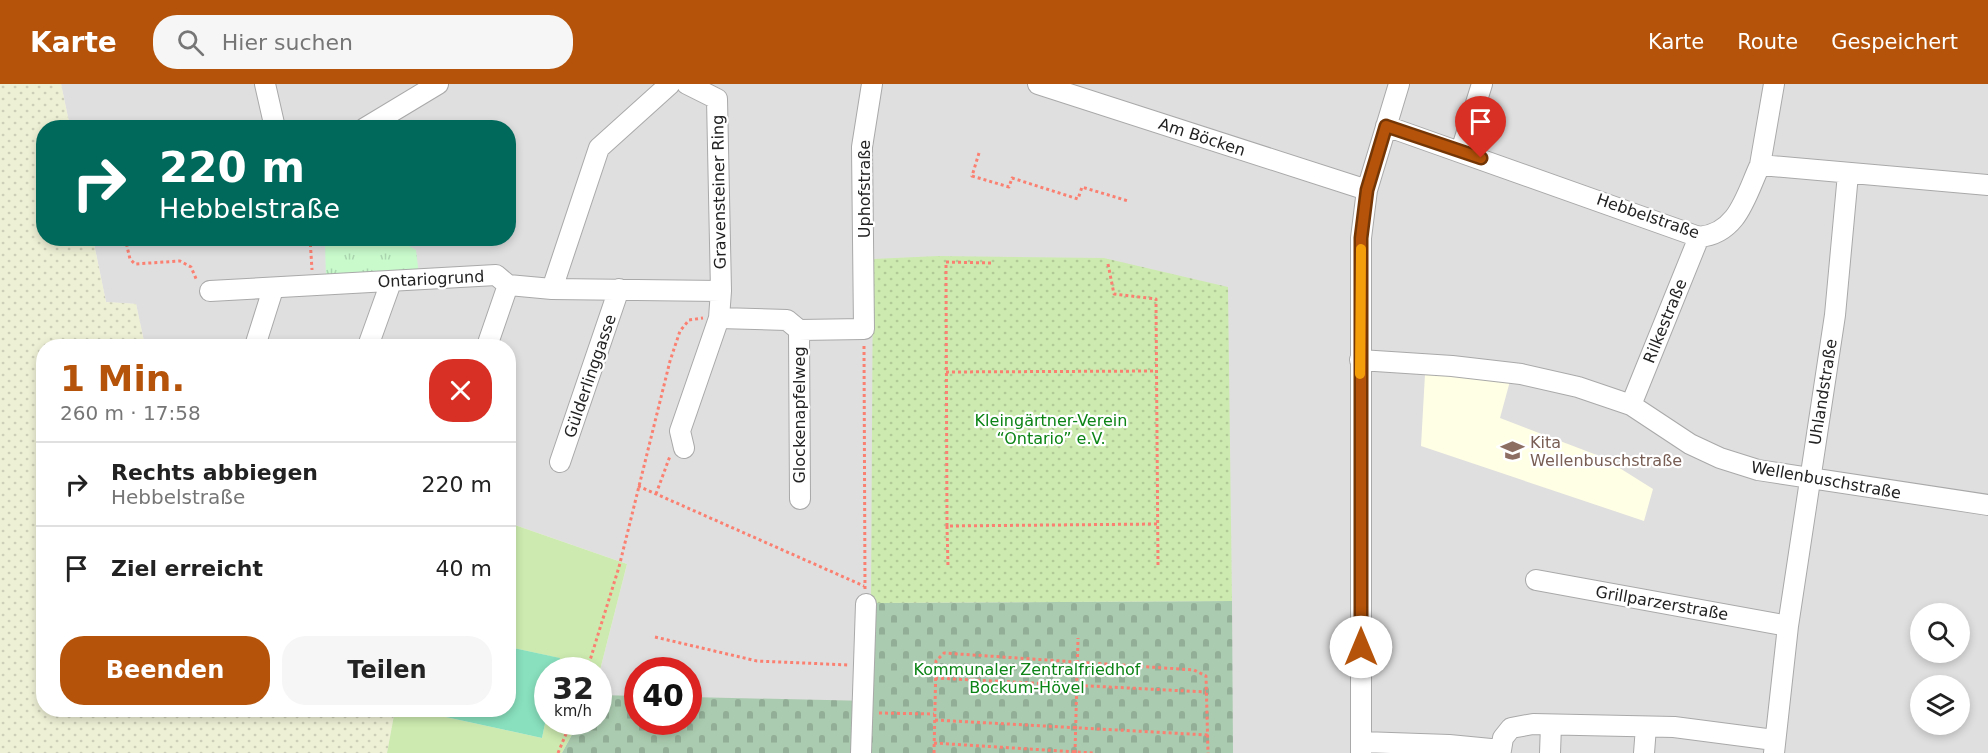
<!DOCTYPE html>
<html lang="de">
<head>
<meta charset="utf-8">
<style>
	:root { --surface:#fff; --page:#f6f6f6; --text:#222; --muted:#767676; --line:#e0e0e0; --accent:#b45309 }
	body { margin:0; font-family:"DejaVu Sans",sans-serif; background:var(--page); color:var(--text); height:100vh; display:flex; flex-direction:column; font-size:22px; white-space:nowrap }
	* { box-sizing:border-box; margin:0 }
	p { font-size:20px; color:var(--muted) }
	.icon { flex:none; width:33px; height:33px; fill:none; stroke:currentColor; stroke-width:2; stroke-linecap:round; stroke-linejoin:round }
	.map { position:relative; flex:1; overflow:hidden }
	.panel { position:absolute; left:36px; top:255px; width:480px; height:378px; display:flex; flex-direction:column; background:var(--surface); border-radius:24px; box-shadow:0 3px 9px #0003 }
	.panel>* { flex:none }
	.guide { position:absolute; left:36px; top:36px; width:480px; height:126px; border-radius:24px; box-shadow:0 3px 9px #0003; background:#00695c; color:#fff; overflow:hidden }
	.controls { position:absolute; left:1910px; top:519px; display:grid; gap:12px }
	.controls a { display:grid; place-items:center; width:60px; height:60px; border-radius:50%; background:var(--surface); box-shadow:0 3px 9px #0003; font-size:30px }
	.speed { position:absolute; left:534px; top:573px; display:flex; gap:12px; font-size:30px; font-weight:700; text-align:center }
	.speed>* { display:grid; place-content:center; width:78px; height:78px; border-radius:50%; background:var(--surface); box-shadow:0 3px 9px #0003; line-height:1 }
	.speed small { font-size:15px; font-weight:400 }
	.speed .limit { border:9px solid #d22; background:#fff; color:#111 }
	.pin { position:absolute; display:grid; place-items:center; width:51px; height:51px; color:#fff; margin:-62px -26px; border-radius:50% 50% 50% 0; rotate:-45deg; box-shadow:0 0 6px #0007 }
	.pin .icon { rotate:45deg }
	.me { position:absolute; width:66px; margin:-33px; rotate:0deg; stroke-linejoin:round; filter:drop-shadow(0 0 4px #0008) }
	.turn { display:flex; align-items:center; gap:21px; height:126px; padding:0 24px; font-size:27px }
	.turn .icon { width:78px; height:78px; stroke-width:2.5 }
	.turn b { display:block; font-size:42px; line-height:51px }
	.round { display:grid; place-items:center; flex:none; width:63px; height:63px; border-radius:24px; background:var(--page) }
	.summary { display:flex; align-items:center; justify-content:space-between; height:102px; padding:0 24px }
	h1 { font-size:36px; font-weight:600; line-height:45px; color:var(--accent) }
	.cta { display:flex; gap:12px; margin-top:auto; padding:12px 24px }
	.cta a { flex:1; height:69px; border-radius:24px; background:var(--accent); color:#fff; font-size:24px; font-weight:600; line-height:69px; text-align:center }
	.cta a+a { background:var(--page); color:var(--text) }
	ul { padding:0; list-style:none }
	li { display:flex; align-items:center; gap:18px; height:84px; padding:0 24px; border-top:2px solid var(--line) }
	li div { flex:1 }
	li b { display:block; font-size:22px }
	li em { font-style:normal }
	header { display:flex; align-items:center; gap:36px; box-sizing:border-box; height:84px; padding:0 30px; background:var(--accent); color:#fff }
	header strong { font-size:28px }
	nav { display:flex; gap:33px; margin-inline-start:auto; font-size:21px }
	.search { width:420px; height:54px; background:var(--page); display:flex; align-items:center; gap:15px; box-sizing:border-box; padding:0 21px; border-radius:24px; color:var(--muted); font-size:22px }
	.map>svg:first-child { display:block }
	.residential { fill:#e0dfdf; fill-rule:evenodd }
	.education { fill:#ffffe5 }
	.farmland { fill:url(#farmland-dots) }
	.grass { fill:#cdebb0 }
	.cemetery { fill:url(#cemetery-stones) }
	.park { fill:url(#park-tufts) }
	.garden { fill:url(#garden-dots) }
	.pitch { fill:#88e0be }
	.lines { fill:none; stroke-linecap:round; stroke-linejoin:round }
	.minor-casing { stroke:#a9a9a9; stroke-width:22 }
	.path { stroke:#fa8072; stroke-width:3; stroke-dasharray:3 3; stroke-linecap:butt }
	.minor { stroke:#fff; stroke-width:20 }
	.route-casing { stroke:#753606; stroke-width:15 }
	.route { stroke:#b45309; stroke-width:10 }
	.slow { stroke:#f59e0b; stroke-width:10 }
	.labels { text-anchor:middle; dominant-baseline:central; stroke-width:4.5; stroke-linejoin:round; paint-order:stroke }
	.street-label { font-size:16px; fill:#222; stroke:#fff }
	.park-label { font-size:16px; fill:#0c8416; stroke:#fff }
	.education-label { font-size:16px; fill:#785e54; stroke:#fff; text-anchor:start }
</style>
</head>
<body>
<header>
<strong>Karte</strong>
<div class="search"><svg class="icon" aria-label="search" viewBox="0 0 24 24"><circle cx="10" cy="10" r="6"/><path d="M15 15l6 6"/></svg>Hier suchen</div>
<nav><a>Karte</a><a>Route</a><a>Gespeichert</a></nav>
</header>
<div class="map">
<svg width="1988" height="669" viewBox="0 0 1988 669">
	<defs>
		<pattern id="farmland-dots" width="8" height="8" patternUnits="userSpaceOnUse" patternTransform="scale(1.5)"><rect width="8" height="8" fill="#eef0d5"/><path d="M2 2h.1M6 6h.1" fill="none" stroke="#ccceb7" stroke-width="1.8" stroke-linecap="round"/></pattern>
		<pattern id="cemetery-stones" width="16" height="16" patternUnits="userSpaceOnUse" patternTransform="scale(1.5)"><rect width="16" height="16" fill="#aacbaf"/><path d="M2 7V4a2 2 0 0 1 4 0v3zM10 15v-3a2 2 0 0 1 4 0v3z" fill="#92ae96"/></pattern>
		<pattern id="park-tufts" width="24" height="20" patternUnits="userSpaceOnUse" patternTransform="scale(1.5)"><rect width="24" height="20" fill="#c8facc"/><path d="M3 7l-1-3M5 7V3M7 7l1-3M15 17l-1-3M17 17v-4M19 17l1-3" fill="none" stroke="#acd6af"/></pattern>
		<pattern id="garden-dots" width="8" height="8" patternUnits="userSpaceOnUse" patternTransform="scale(1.5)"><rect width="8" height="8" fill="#cdebb0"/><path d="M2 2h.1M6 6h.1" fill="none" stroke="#b0c997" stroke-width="1.8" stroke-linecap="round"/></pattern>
	</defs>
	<rect width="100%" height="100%" fill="#f2efe9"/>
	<path class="residential" d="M61,0H1988V669H562L579,638H598L599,590L627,480L509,439L508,262H145L136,220L106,218L93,155L508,154V44L70,43ZM1920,530H1959V568H1920ZM638,586H688V638H638ZM1920,602H1959V640H1920Z"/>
	<path class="education" d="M1425,290L1510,297L1500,334L1602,373L1653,405L1644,437L1421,362Z"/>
	<path class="farmland" d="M0,0H61L70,43L44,44V154L93,155L106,218L136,220L145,262H44V626H395L387,669H0Z"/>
	<path class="grass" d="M509,439L627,480L599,590L598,586H557L559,574L509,563Z
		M395,626H433L432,630L542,654L547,630L548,638H579L562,669H387Z"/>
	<path class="cemetery" d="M1232,517L1233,669H562L579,638H598L599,611L637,612L638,638H688L689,613L870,617L871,519Z"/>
	<path class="park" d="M338,155H397L416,166L419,191L326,194L325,159Z"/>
	<path class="garden" d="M938,172L1104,174L1228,203L1232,517L871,519L873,175Z"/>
	<path class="pitch" d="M509,563L560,574L557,586H548L547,630L542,654L432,630L433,626H508Z"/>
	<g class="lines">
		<defs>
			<path id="minor" d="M265,0L275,44
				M1038,0L1367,106
				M1386,42L1699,153C1738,150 1746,111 1760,81L1988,101
				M365,44L438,0
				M1461,67L1482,0
				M1760,81L1774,0
				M552,205L599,64L670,0
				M210,207L496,191L508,201L552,205L721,207
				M719,234L787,236L799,246L864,245L862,63L872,0
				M799,246L800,415
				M255,262L273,205
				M368,262L391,198
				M487,262L508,201
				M1360,276L1452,282L1521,290L1578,303L1631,321L1690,360L1720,374L1758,386L1988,421
				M1631,321L1699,153
				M684,364L680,347L719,234L721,207L717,15L687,0
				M560,378L619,205
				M1536,496L1788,542
				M1362,658L1449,661L1501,666L1500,669
				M1501,666L1503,654L1511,644L1533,640L1674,643L1774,656
				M861,669L866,520
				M1361,669V154L1367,106L1399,0
				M1550,669L1551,641
				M1644,669L1646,643
				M1774,669L1788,542L1835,231L1848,90"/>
		</defs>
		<use href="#minor" class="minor-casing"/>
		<path class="path" d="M979,69L972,92L1009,103L1012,94L1078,115L1082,103L1128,117
			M125,154L130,175L135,180L180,177L191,183L197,197
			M310,154L312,186
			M991,179L946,178L947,442L1157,440
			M1108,180L1114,210L1156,215L1158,484
			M864,262L865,505
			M946,288L1156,287
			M638,402L864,502
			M656,410L670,372
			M947,442L948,483
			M655,553L757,577L849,581
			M587,586L619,483L670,277L680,247L689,236L703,234
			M935,594L1206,608
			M879,629L934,630
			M935,636L1208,651
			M934,659L1093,669
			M558,669L571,638
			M934,669L936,577L944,569L1194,586L1206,592L1208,669
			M1075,669L1078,554"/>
		<use href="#minor" class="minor"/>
	</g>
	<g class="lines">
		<defs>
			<path id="route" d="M1361,563V154L1367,106L1386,42L1481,74"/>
		</defs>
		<use href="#route" class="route-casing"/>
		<use href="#route" class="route"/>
		<path class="slow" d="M1360,290L1361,165"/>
	</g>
	<defs>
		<symbol id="school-bare" viewBox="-9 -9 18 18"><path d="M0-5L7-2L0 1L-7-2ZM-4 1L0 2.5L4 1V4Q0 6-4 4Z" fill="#8d6e63" stroke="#fff" stroke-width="2.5" paint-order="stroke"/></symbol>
	</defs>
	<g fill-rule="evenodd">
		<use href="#school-bare" x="1496" y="350" width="33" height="33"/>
	</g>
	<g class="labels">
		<g class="street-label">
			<text transform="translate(1202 53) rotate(18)">Am Böcken</text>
			<text transform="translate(864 105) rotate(-90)">Uphofstraße</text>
			<text transform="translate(719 108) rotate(-91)">Gravensteiner Ring</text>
			<text transform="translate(1648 132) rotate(19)">Hebbelstraße</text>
			<text transform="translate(431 195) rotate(-3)">Ontariogrund</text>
			<text transform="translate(1665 237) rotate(-68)">Rilkestraße</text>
			<text transform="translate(590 292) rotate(-71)">Gülderlinggasse</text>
			<text transform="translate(1823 308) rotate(-81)">Uhlandstraße</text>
			<text transform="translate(799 331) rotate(-90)">Glockenapfelweg</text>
			<text transform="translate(1826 396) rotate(10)">Wellenbuschstraße</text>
			<text transform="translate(1662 519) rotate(10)">Grillparzerstraße</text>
		</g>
		<g class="park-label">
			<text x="1051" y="336">Kleingärtner-Verein<tspan x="1051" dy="18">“Ontario” e.V.</tspan></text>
			<text x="1027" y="585">Kommunaler Zentralfriedhof<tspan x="1027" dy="18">Bockum-Hövel</tspan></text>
		</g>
		<g class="education-label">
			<text x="1530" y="358">Kita<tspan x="1530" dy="18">Wellenbuschstraße</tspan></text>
		</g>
	</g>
</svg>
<div class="controls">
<a><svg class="icon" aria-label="search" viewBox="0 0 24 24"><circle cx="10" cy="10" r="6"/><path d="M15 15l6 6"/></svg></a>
<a><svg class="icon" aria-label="layers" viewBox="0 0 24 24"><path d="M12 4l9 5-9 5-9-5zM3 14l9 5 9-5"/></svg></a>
</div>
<div class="speed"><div>32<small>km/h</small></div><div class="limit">40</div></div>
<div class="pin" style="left:1481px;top:74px;background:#d93025"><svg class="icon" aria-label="arrive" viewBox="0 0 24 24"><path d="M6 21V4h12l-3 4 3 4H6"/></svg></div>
<svg class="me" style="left:1361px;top:563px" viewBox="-20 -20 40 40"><circle r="19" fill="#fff"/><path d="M0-13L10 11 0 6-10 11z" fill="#b45309"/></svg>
<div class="guide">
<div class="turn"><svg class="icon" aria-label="right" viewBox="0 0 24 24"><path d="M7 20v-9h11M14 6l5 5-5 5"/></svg><div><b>220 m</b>Hebbelstraße</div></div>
</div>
<section class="panel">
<div class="summary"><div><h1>1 Min.</h1><p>260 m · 17:58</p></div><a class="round" style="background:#d93025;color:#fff"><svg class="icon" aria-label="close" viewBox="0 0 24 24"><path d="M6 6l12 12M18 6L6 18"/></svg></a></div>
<ul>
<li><svg class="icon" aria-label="right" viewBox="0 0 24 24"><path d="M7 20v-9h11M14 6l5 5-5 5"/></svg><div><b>Rechts abbiegen</b><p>Hebbelstraße</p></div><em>220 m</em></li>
<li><svg class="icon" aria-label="arrive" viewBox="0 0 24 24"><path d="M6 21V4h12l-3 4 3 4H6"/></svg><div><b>Ziel erreicht</b></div><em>40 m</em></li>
</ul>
<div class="cta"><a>Beenden</a><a>Teilen</a></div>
</section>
</div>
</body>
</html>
